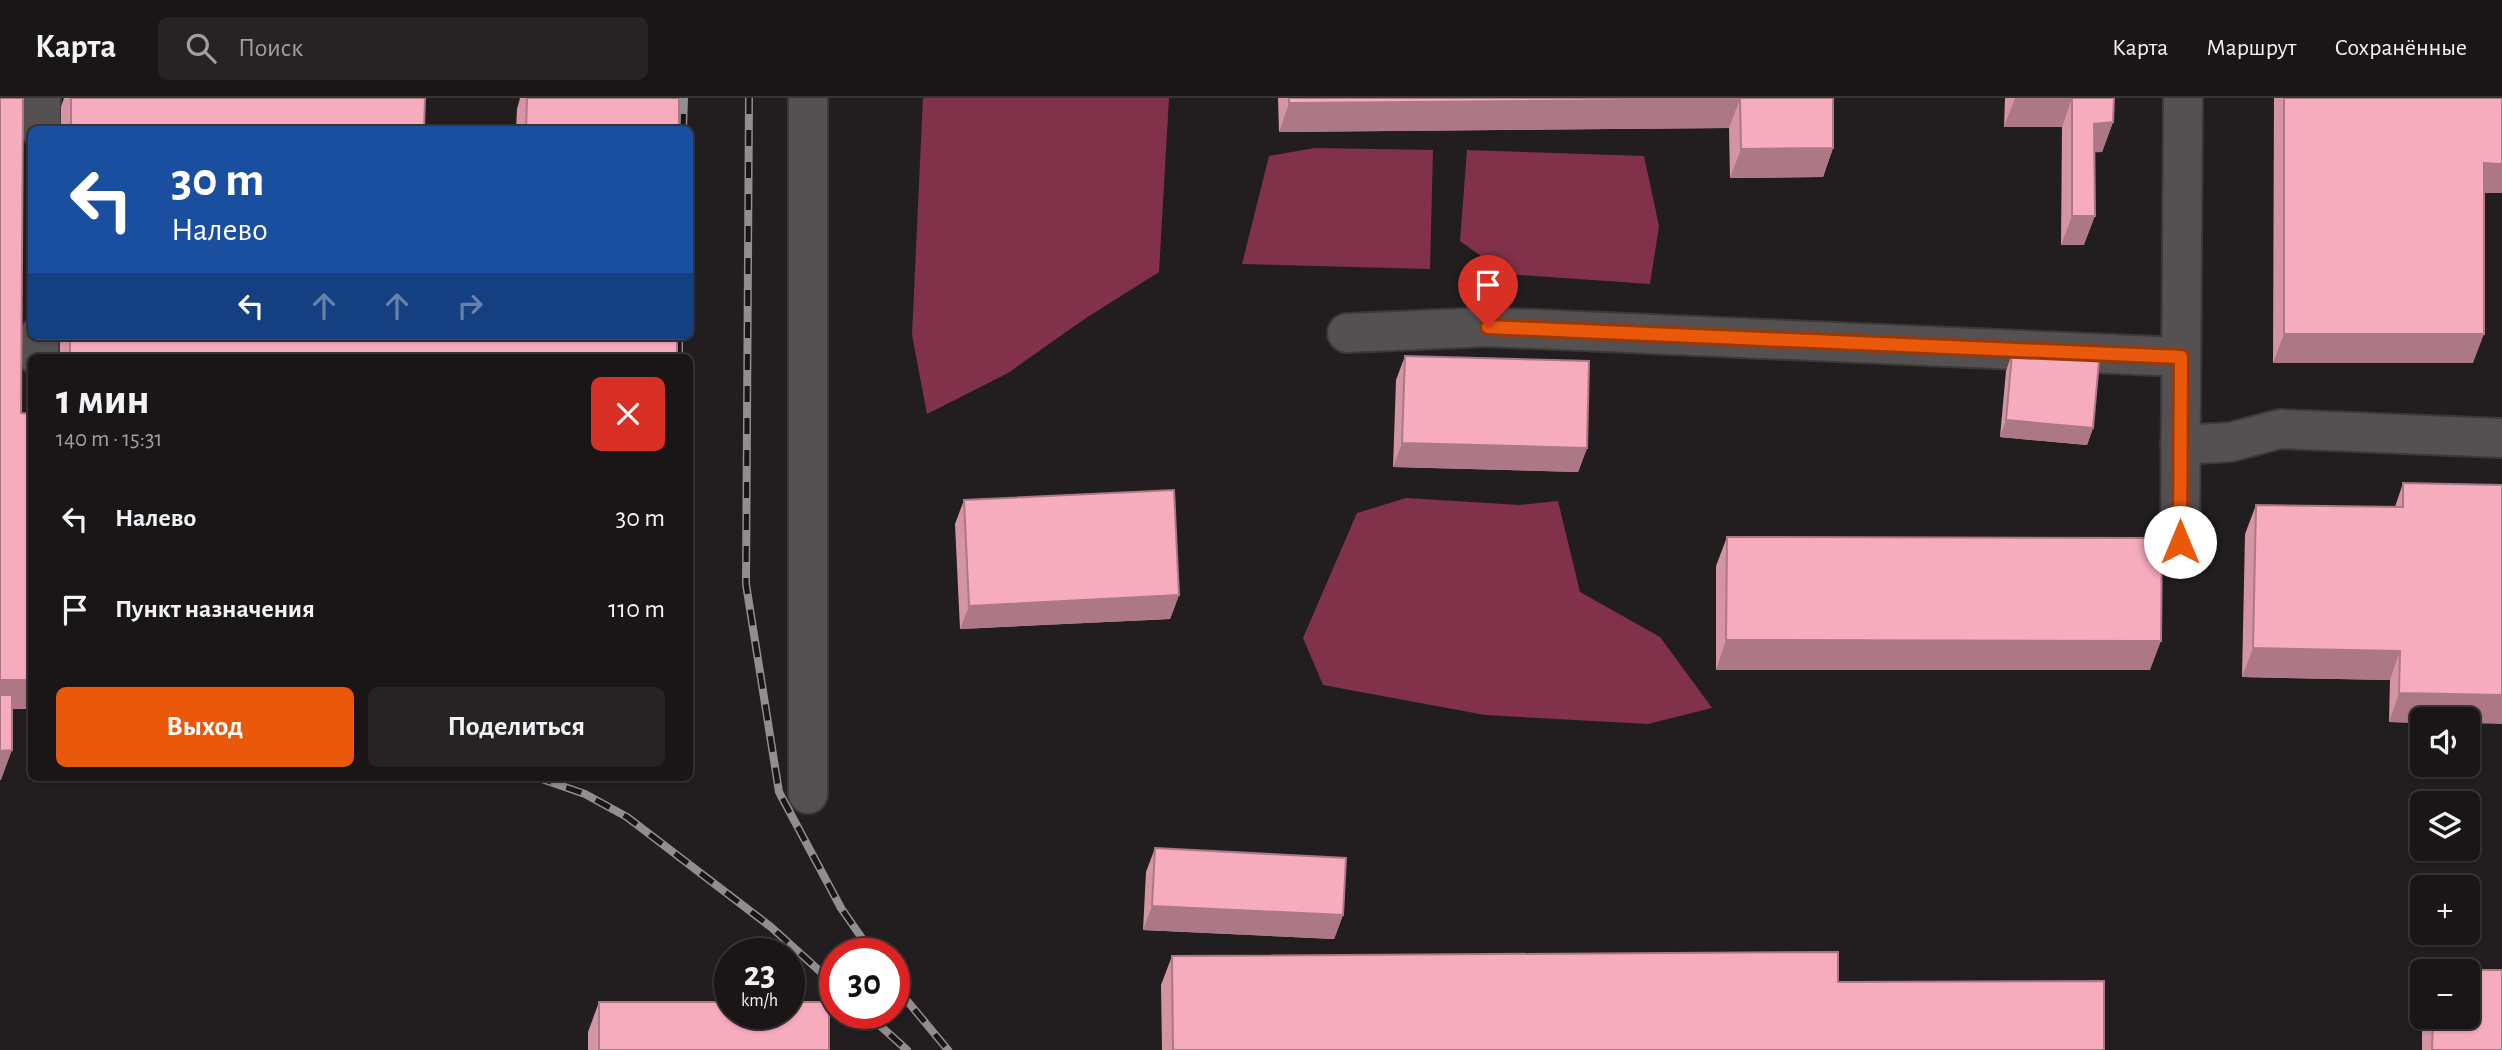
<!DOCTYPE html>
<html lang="ru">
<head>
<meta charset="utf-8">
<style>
	:root { --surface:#1a1617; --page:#272324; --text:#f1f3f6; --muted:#9f9fa1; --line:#383536; --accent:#ea580c }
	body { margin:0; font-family:"Alegreya Sans",sans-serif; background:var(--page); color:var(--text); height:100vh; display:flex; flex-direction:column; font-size:26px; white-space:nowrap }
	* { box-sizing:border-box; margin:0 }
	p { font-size:23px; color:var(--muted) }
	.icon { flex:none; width:38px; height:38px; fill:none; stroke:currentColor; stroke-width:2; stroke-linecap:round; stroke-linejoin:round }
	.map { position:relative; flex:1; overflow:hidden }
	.panel { position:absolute; left:28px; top:256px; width:665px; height:427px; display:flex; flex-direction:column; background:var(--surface); border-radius:10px; box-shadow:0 2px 5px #0004,0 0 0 2px var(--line) }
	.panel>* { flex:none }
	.top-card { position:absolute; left:28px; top:28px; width:665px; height:214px; border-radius:10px; box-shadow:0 2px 5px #0004,0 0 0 2px var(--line); background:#1a4fa0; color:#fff; overflow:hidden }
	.tools { position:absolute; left:2410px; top:609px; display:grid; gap:14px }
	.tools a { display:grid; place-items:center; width:70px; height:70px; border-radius:10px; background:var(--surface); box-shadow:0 2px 5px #0004,0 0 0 2px var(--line); font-size:35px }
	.speed { position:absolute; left:714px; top:840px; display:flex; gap:14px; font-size:35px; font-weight:700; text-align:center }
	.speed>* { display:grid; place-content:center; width:91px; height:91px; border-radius:50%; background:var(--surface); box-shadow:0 2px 5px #0004,0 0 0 2px var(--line); line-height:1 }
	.speed small { font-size:18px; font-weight:400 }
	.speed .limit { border:10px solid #d22; background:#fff; color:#111 }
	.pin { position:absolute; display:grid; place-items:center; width:60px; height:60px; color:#fff; margin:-72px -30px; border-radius:50% 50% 50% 0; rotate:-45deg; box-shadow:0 0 7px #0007 }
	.pin .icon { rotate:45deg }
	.me { position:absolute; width:77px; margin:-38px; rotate:0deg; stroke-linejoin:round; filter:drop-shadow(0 0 5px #0008) }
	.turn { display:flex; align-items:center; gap:24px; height:147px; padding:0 28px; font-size:32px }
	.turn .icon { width:91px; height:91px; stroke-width:2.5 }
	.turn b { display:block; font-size:49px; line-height:60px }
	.lanes { display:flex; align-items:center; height:66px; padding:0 28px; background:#0003; justify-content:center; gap:35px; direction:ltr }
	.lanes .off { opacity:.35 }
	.round { display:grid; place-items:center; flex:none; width:74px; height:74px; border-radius:10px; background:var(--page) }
	.overview { display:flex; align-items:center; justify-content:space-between; height:119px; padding:0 28px }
	h1 { font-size:42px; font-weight:700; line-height:52px }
	.action { display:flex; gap:14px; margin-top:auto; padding:14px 28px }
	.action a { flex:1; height:80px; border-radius:10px; background:var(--accent); color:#fff; font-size:28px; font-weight:700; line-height:80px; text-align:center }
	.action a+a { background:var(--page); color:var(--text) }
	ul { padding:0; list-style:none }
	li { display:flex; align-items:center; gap:21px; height:91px; padding:0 28px }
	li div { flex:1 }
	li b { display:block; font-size:26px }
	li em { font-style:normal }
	header { display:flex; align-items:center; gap:42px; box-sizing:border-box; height:98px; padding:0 35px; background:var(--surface); border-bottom:2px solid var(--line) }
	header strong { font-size:33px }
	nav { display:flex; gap:38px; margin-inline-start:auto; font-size:24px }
	.search { width:490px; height:63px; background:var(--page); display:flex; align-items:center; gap:18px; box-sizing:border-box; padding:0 24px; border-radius:10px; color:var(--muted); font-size:26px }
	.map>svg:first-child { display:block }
	.forest { fill:#82314b }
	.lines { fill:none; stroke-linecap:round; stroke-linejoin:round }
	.minor-casing { stroke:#3c393a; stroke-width:42 }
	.minor { stroke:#555051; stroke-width:38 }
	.rail-casing { stroke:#918e8f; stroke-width:8 }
	.rail { stroke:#191515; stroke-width:5; stroke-dasharray:16; stroke-linecap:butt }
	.wall { fill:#d494a3 }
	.shaded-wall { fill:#ad7885 }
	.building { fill:#f7acbe; stroke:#ad7885; stroke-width:2 }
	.route-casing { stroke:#983908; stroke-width:18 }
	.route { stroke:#ea580c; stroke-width:12 }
</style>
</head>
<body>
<header>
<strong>Карта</strong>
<div class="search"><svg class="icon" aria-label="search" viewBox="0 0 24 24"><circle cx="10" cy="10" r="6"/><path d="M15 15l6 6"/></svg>Поиск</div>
<nav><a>Карта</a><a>Маршрут</a><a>Сохранённые</a></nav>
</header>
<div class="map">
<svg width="2502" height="952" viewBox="0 0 2502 952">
	<rect width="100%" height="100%" fill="#221e1f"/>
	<path class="forest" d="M923,0H1169L1159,174L1086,220L1008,275L927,316L912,237Z
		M1315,50L1433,52L1430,171L1242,166L1269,58Z
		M1467,52L1644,58L1659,128L1650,186L1506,176L1460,143Z
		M1406,400L1519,407L1558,403L1580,494L1660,539L1712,610L1648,626L1485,617L1323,587L1303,540L1357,415Z"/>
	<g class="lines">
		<defs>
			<path id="minor" d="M41,32V0
				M1347,235L1488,229L2181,259
				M39,259V238
				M2180,347L2231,344L2280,331L2502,340
				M2180,444L2183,0
				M808,696V0"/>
		</defs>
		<use href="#minor" class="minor-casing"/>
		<use href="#minor" class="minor"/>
		<defs>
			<path id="rail" d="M749,0L746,486L779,694L841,810L873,856
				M683,32L684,0
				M679,259V238
				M536,679L585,696L627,719L771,829L835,887
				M894,887L948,952
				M866,915L907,952"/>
		</defs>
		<use href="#rail" class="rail-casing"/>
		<use href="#rail" class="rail"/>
	</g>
	<path class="wall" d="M64,0H425L424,32H61V9Z
		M520,0H679V32H516L517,11Z
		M1278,0H1833V50L1823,79L1730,80L1729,30L1279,34Z
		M2005,0H2114L2113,24L2102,54H2094L2084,147H2061L2062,29H2004Z
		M2274,0H2502L2484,95L2473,265H2273Z
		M60,238H677V259H60Z
		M2012,256L2093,330L2087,347L2000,339L2006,273Z
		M1405,258L1587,350L1578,374L1393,369L1396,282Z
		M2403,385L2422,625L2389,624L2390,582L2242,579L2245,436L2256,407L2395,409Z
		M964,402L1179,497L1170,521L960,531L955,426Z
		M1727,439L2150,572H1716V468Z
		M1155,750L1343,817L1334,841L1143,832L1146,774Z
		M1172,858L1838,884L2104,952H1162L1161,887Z
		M599,904L829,952H588V934Z
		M2422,919H2468L2502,952H2422Z"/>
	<path class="shaded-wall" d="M2015,0H2072L2062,29H2004Z
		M1740,1L1729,30L1279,34L1289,5Z
		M2113,24L2102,54L2083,55L2094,26Z
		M1833,50L1823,79L1730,80L1741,51Z
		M2484,65L2502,66V95H2474Z
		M2072,118H2095L2084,147H2061Z
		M2284,236H2484L2473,265H2273Z
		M2006,322L2093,330L2087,347L2000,339Z
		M1402,345L1587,350L1578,374L1393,369Z
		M1179,497L1170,521L960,531L969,508Z
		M1726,542L2161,543L2150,572H1716Z
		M2253,550L2400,553L2390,582L2242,579Z
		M0,582H32V611H0Z
		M2399,595L2502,597V626L2468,625V621H2422V625L2389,624Z
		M12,652L1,682H0V653Z
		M56,679H125L55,681Z
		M1152,808L1343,817L1334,841L1143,832Z"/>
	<path class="building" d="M0,0H23L21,315L32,316V582H0Z
		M71,0H425L424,32H71Z
		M527,0H679V32H526Z
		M1289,0H1833V50L1741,51L1740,1L1289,5Z
		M2072,0H2114L2113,24L2094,26L2095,118H2072Z
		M2284,0H2502V66L2484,65V236H2284Z
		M70,238H677V259H70Z
		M2012,256L2099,263L2093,330L2006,322Z
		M1405,258L1589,263L1587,350L1402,345Z
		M2403,385L2502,387V597L2399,595L2400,553L2253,550L2256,407L2403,409Z
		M1174,392L1179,497L969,508L964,402Z
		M1727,439L2162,440L2161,543L1726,542Z
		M0,597H12V652L0,653Z
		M1155,750L1346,760L1343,817L1152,808Z
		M1838,854V884L2104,883V952H1173L1172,858Z
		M2433,872H2502V952H2432L2433,919H2468V873H2433Z
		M599,904H730V915H789V904H829V952H599Z"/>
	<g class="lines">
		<defs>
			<path id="route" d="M1488,229L2181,259L2180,444"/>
		</defs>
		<use href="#route" class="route-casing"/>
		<use href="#route" class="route"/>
	</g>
</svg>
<div class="tools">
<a><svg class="icon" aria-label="sound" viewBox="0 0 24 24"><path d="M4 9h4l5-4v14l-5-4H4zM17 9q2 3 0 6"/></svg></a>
<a><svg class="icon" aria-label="layers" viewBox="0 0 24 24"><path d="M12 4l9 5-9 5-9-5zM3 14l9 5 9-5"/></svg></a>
<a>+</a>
<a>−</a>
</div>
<div class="speed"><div>23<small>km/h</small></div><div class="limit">30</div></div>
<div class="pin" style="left:1488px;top:229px;background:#d93025"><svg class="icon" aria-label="arrive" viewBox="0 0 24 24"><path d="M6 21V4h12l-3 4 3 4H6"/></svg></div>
<svg class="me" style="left:2180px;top:444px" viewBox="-20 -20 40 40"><circle r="19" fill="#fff"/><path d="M0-13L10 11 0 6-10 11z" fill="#ea580c"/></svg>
<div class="top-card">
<div class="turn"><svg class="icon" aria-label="left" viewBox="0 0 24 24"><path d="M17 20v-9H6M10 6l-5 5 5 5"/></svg><div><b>30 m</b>Налево</div></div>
<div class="lanes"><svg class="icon" aria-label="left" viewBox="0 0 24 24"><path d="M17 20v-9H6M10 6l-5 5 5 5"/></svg><svg class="icon off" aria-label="ahead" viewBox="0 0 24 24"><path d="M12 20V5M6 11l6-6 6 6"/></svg><svg class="icon off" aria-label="ahead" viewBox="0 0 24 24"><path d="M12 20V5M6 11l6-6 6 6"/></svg><svg class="icon off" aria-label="right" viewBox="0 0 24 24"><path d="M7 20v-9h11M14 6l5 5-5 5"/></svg></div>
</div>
<section class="panel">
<div class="overview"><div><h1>1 мин</h1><p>140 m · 15:31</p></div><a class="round" style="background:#d93025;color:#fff"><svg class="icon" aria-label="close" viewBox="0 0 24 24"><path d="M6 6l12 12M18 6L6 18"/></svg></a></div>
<ul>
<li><svg class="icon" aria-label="left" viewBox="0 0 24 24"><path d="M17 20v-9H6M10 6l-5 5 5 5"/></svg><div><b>Налево</b></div><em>30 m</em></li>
<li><svg class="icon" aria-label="arrive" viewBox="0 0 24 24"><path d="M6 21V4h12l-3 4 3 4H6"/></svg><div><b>Пункт назначения</b></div><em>110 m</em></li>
</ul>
<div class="action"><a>Выход</a><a>Поделиться</a></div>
</section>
</div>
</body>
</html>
